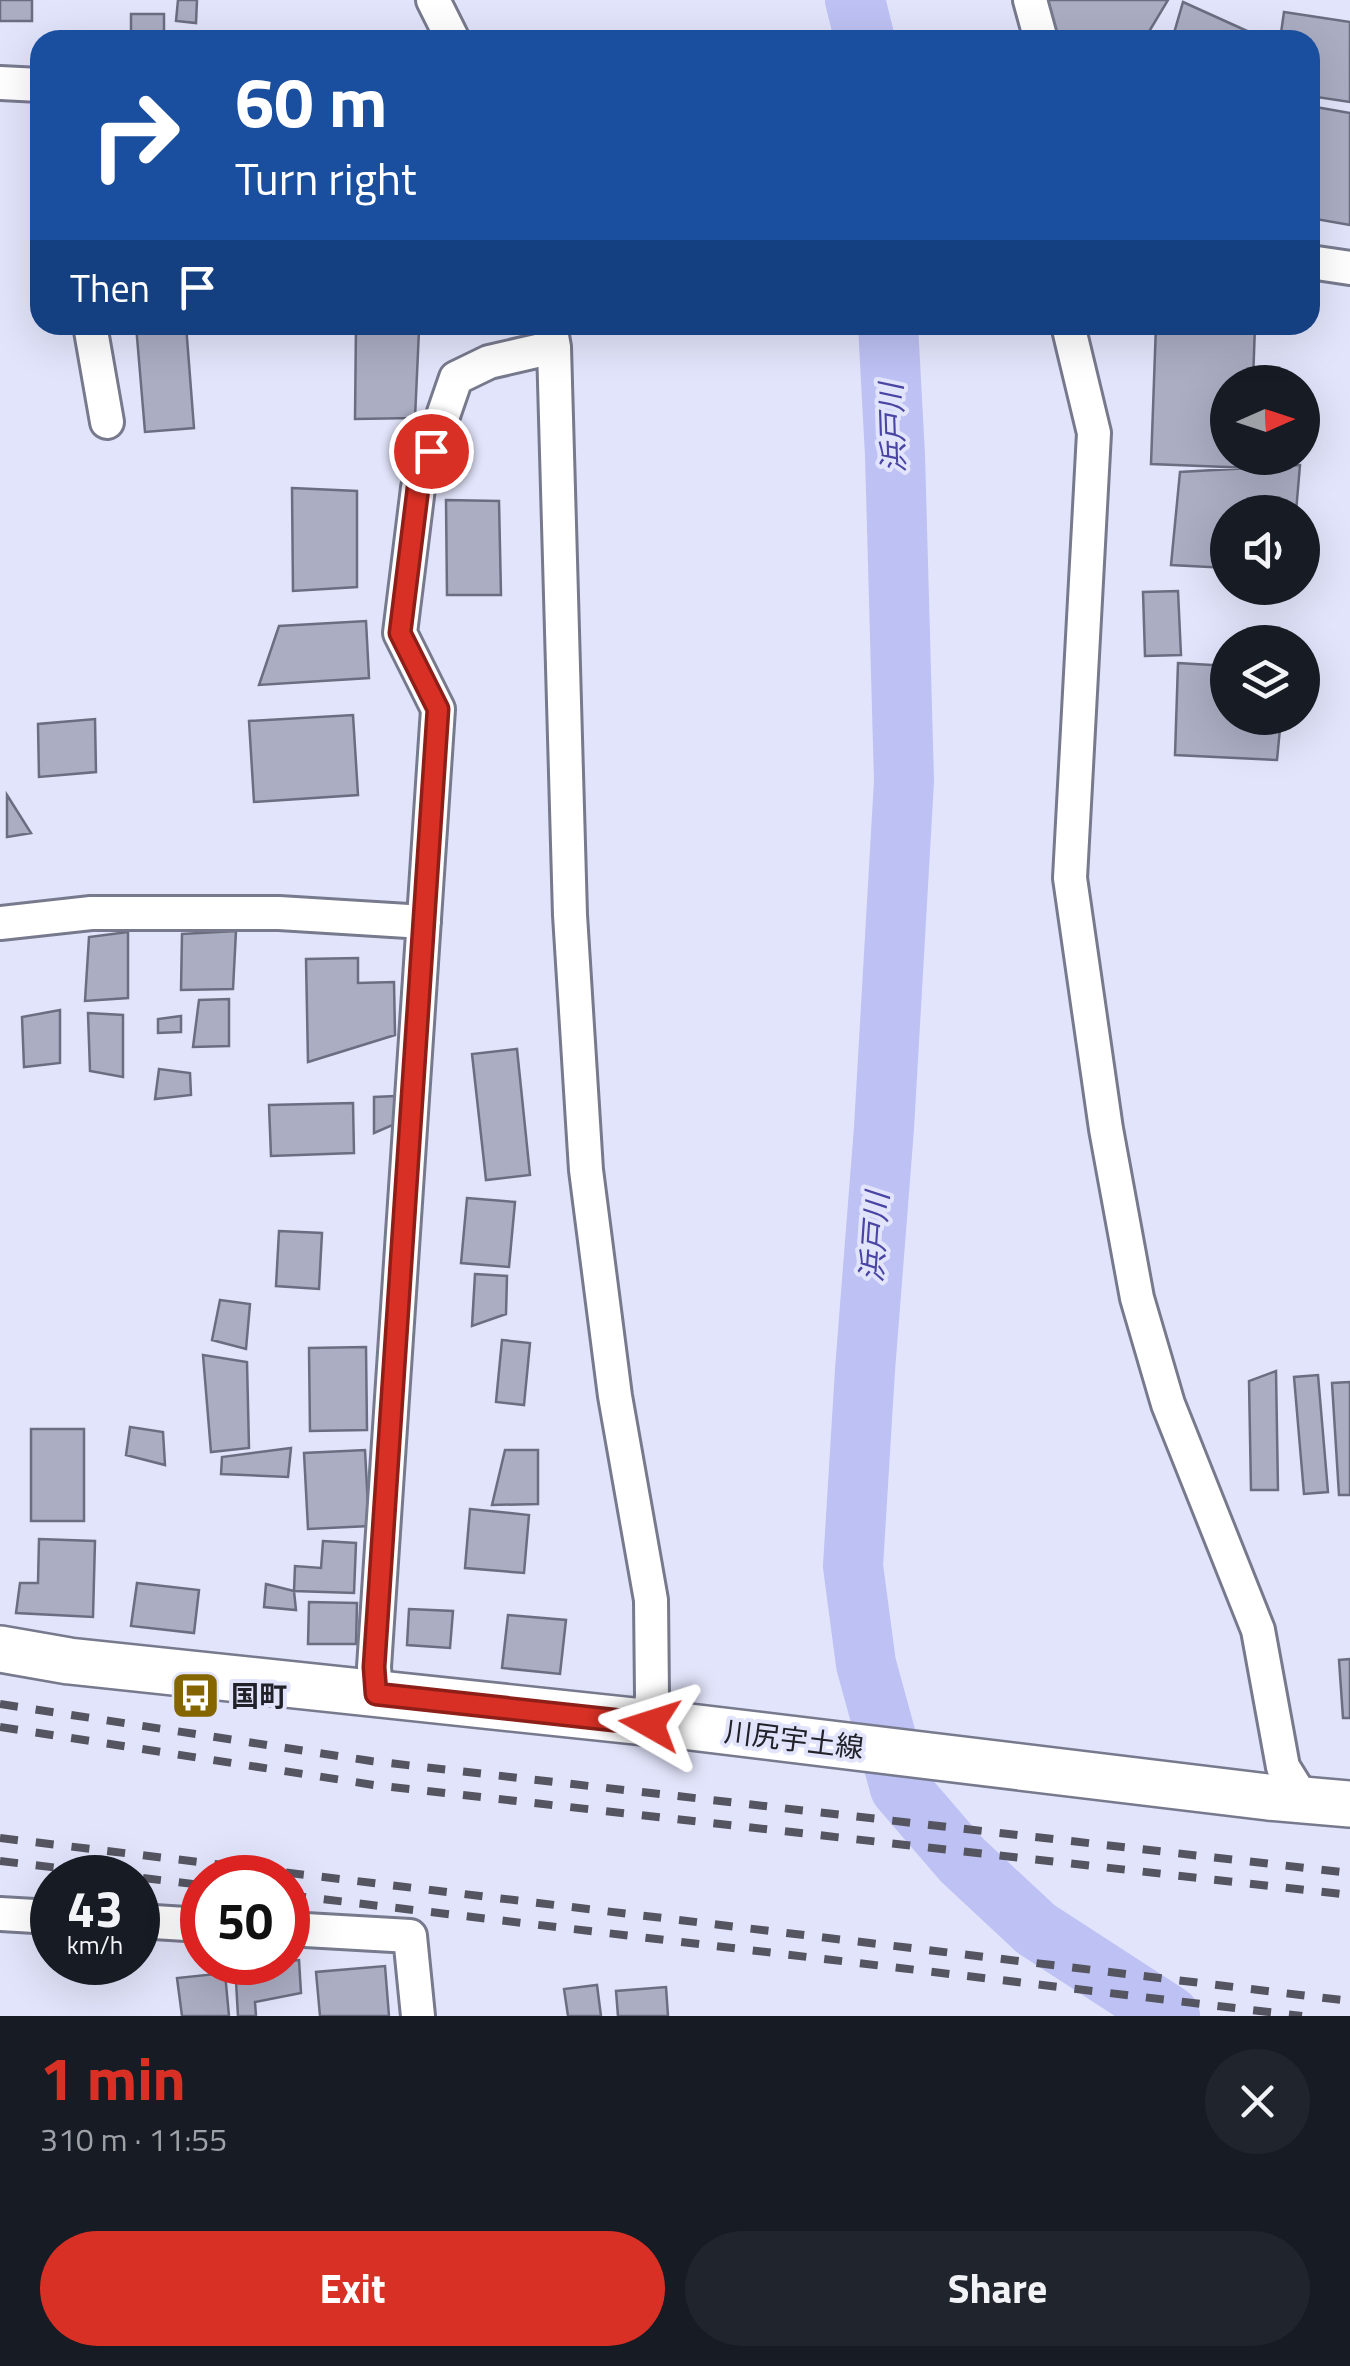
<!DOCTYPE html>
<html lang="en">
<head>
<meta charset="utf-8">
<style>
	:root { --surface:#171b24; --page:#20242c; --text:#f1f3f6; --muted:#9ea1a6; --accent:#d93025 }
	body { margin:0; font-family:"Titillium Web","Noto Sans JP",sans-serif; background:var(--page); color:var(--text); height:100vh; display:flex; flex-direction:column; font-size:38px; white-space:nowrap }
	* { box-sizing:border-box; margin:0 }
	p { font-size:32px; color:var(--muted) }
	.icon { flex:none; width:55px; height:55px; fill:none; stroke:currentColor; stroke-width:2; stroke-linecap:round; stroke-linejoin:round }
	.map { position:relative; height:2016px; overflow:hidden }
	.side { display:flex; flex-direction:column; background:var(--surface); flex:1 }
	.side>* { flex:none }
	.top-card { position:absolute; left:30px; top:30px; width:1290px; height:305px; border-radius:30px; box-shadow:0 10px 40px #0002; background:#1a4fa0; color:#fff; overflow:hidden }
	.needle { width:65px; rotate:87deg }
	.controls { position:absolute; left:1210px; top:365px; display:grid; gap:20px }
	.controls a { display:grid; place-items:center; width:110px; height:110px; border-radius:50%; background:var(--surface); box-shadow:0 10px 40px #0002; font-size:50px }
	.speed { position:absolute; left:30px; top:1855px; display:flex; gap:20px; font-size:50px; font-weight:700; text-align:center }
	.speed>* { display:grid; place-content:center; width:130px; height:130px; border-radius:50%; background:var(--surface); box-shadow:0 10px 40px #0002; line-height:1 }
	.speed small { font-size:25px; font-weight:400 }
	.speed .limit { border:15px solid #d22; background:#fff; color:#111 }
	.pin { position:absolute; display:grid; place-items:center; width:85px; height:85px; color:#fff; margin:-42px; border:5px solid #fff; border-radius:50%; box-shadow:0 2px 10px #0007 }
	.me { position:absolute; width:110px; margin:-55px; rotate:276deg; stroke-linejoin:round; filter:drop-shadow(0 0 8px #0008) }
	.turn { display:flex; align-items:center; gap:35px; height:210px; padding:0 40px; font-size:45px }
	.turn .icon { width:130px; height:130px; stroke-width:2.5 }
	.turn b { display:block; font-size:70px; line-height:85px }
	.then { display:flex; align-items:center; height:95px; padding:0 40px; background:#0003; gap:20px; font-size:38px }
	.round { display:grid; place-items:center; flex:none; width:105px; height:105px; border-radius:52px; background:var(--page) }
	.summary { display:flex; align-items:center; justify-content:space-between; height:170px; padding:0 40px }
	h1 { font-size:60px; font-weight:700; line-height:75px; color:var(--accent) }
	.button { display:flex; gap:20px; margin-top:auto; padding:20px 40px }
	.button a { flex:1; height:115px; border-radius:60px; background:var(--accent); color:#fff; font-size:40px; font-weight:700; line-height:115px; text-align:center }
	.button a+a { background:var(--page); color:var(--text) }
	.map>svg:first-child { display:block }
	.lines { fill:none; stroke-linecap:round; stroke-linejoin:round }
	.river { stroke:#bdc1f3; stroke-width:60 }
	.building { fill:#abadc3; stroke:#6b6d80; stroke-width:2.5 }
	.street-casing { stroke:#77798d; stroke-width:38 }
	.secondary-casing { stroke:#77798d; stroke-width:50 }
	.street { stroke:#fff; stroke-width:32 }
	.secondary { stroke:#fff; stroke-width:45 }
	.rail { stroke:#545561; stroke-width:8; stroke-dasharray:18 18; stroke-linecap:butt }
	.route-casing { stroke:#8d1f18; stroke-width:25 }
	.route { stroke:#d93025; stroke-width:18 }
	.labels { text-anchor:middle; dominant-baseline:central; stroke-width:8; stroke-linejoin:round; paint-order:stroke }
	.poi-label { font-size:28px; font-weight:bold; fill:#202129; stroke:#e2e4fb; text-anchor:start }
	.street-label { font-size:28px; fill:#202129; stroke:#e2e4fb }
	.water-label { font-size:30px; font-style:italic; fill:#4a45a3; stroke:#e2e4fb }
</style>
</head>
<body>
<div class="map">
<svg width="1350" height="2016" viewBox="0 0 1350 2016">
	<rect width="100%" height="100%" fill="#e2e4fb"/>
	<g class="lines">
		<path class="river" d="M855,0L865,40
			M888,325L895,455L904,781L884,1128L865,1370L853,1566L866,1664L900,1788L962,1860L1036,1929L1170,2016"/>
	</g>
	<path class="building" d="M0,0H32V21H0Z
		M178,0H197L196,23L176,21Z
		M1046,0H1168L1144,40H1056Z
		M1183,2L1267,40H1172Z
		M1284,12L1350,22V102L1310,96V40H1280Z
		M131,14H164V40H131Z
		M1310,106L1350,113V225L1310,218Z
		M136,325H186L194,428L145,432Z
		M356,325L419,330L415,418L355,419Z
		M1156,325H1255L1253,382H1228V458H1251V468L1151,464Z
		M1300,465L1296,512H1228V568L1171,565L1180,472Z
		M292,488L357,491V587L293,591Z
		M446,500L499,501L501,595H447Z
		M1178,591L1181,655L1145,656L1143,592Z
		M366,621L369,678L259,685L279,626Z
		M1178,663L1228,666V718H1281L1277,760L1175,755Z
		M353,715L358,795L254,802L249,721Z
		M95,719L96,772L39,777L38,724Z
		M7,795L31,833L7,837Z
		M236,931L233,989L181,990L182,934Z
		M128,932V998L85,1001L89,937Z
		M358,958V983L394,982L395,1035L308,1062L306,959Z
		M229,999V1046L193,1047L199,1000Z
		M60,1010V1063L24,1067L22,1017Z
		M88,1013L123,1015V1077L90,1071Z
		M181,1016V1032L158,1033V1019Z
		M517,1049L530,1175L486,1180L472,1054Z
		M159,1069L190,1073L191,1095L155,1099Z
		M395,1096V1124L374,1133V1097Z
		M353,1103L354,1153L271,1156L269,1105Z
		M467,1198L515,1202L509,1267L461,1263Z
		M279,1231L322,1233L319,1289L276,1286Z
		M475,1274L507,1276L506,1314L472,1326Z
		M220,1300L250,1304L246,1349L212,1340Z
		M502,1340L530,1343L524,1405L496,1402Z
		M366,1347L367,1430L310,1431L309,1348Z
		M203,1355L247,1362L249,1448L211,1452Z
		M1276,1371L1278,1490H1251L1249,1381Z
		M1318,1375L1328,1492L1304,1494L1294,1377Z
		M1350,1382V1495H1339L1332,1383Z
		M130,1427L163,1432L165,1465L126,1455Z
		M31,1429H84V1521H31Z
		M291,1448L288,1477L221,1474L222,1457Z
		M365,1450L369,1526L308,1529L304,1453Z
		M505,1450H538V1504L492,1505Z
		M470,1509L529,1515L524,1573L465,1568Z
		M39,1539L95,1541L93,1617L16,1613L20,1583H38Z
		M323,1541L356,1543L354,1593L294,1591L295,1566L321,1568Z
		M137,1583L199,1590L194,1633L131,1626Z
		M266,1584L294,1591L296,1610L264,1607Z
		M309,1602L357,1603L356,1644H308Z
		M409,1609L453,1611L450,1648L407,1645Z
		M508,1615L566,1620L560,1674L502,1668Z
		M1350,1659V1718H1343L1339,1660Z
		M299,1960L301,1993L255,2002L256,2016H238L235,1964L288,1962V1961Z
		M385,1966L389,2016H320L316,1972Z
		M225,1973L229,2016H182L177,1978Z
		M597,1985L601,2016H568L564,1989Z
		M666,1987L668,2016H618L616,1991Z"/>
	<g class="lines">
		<defs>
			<path id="street" d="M433,0L453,40
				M1030,0L1041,40
				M0,83L40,85
				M1310,262L1350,268
				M90,325L107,422
				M550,325L554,347L570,915L586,1170L615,1396L651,1600L652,1696L650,1724
				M1068,325L1094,433L1070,878L1106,1129L1137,1298L1168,1404L1258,1630L1283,1767L1303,1799
				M0,923L91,913H279L424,922
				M376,1694L374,1667L438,709L400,633L418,488L456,378L489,362L554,347
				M0,1914L52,1917
				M138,1921L202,1925
				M288,1929L410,1936L418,2016"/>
			<path id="secondary" d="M0,1649L69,1661L682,1726L1268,1797L1350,1804"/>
		</defs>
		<use href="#street" class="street-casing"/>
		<use href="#secondary" class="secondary-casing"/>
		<use href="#street" class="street"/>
		<use href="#secondary" class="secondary"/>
		<path class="rail" d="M0,1704L371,1761L1350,1873
			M0,1727L374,1785L1350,1895
			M0,1838L1350,2001
			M0,1861L202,1885
			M288,1895L1302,2016"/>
	</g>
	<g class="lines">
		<defs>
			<path id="route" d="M431,451L418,488L400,633L438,709L374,1667L376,1694L650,1724"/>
		</defs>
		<use href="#route" class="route-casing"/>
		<use href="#route" class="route"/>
	</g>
	<defs>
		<symbol id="bus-square" viewBox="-11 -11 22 22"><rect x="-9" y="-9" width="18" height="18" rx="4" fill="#846500" stroke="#e2e4fb"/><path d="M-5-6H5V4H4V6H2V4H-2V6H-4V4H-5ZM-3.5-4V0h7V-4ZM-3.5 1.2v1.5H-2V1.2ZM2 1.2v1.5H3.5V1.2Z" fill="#fff"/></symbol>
	</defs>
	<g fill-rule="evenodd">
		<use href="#bus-square" x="168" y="1668" width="55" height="55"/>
	</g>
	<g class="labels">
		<g class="poi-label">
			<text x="231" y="1695">国町</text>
		</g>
		<g class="street-label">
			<text transform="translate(794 1739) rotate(7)">川尻宇土線</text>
		</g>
		<g class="water-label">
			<text transform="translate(892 428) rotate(-92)">浜戸川</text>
			<text transform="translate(874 1237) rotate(-86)">浜戸川</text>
		</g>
	</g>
</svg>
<div class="controls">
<a><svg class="needle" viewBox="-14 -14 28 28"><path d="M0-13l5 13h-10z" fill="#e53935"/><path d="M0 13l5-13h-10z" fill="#9ea1a6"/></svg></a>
<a><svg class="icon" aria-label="sound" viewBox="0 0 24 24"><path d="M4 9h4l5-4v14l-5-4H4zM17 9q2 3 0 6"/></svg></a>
<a><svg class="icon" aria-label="layers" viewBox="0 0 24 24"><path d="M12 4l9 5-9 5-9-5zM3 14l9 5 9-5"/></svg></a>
</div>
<div class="speed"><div>43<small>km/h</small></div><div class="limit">50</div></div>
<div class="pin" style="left:431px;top:451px;background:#d93025"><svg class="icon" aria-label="arrive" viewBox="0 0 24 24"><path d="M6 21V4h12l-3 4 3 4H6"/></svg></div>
<svg class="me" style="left:650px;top:1724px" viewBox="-20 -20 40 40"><path d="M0-17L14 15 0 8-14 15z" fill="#d93025" stroke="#fff" stroke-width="4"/></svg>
<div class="top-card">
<div class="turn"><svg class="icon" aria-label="right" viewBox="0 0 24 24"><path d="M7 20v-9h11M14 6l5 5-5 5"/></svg><div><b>60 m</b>Turn right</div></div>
<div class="then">Then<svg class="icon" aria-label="arrive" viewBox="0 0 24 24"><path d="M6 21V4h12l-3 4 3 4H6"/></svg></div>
</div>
</div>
<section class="side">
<div class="summary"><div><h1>1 min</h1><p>310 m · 11:55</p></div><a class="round"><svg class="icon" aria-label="close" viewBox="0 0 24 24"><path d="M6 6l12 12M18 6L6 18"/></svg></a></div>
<div class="button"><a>Exit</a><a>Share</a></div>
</section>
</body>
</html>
